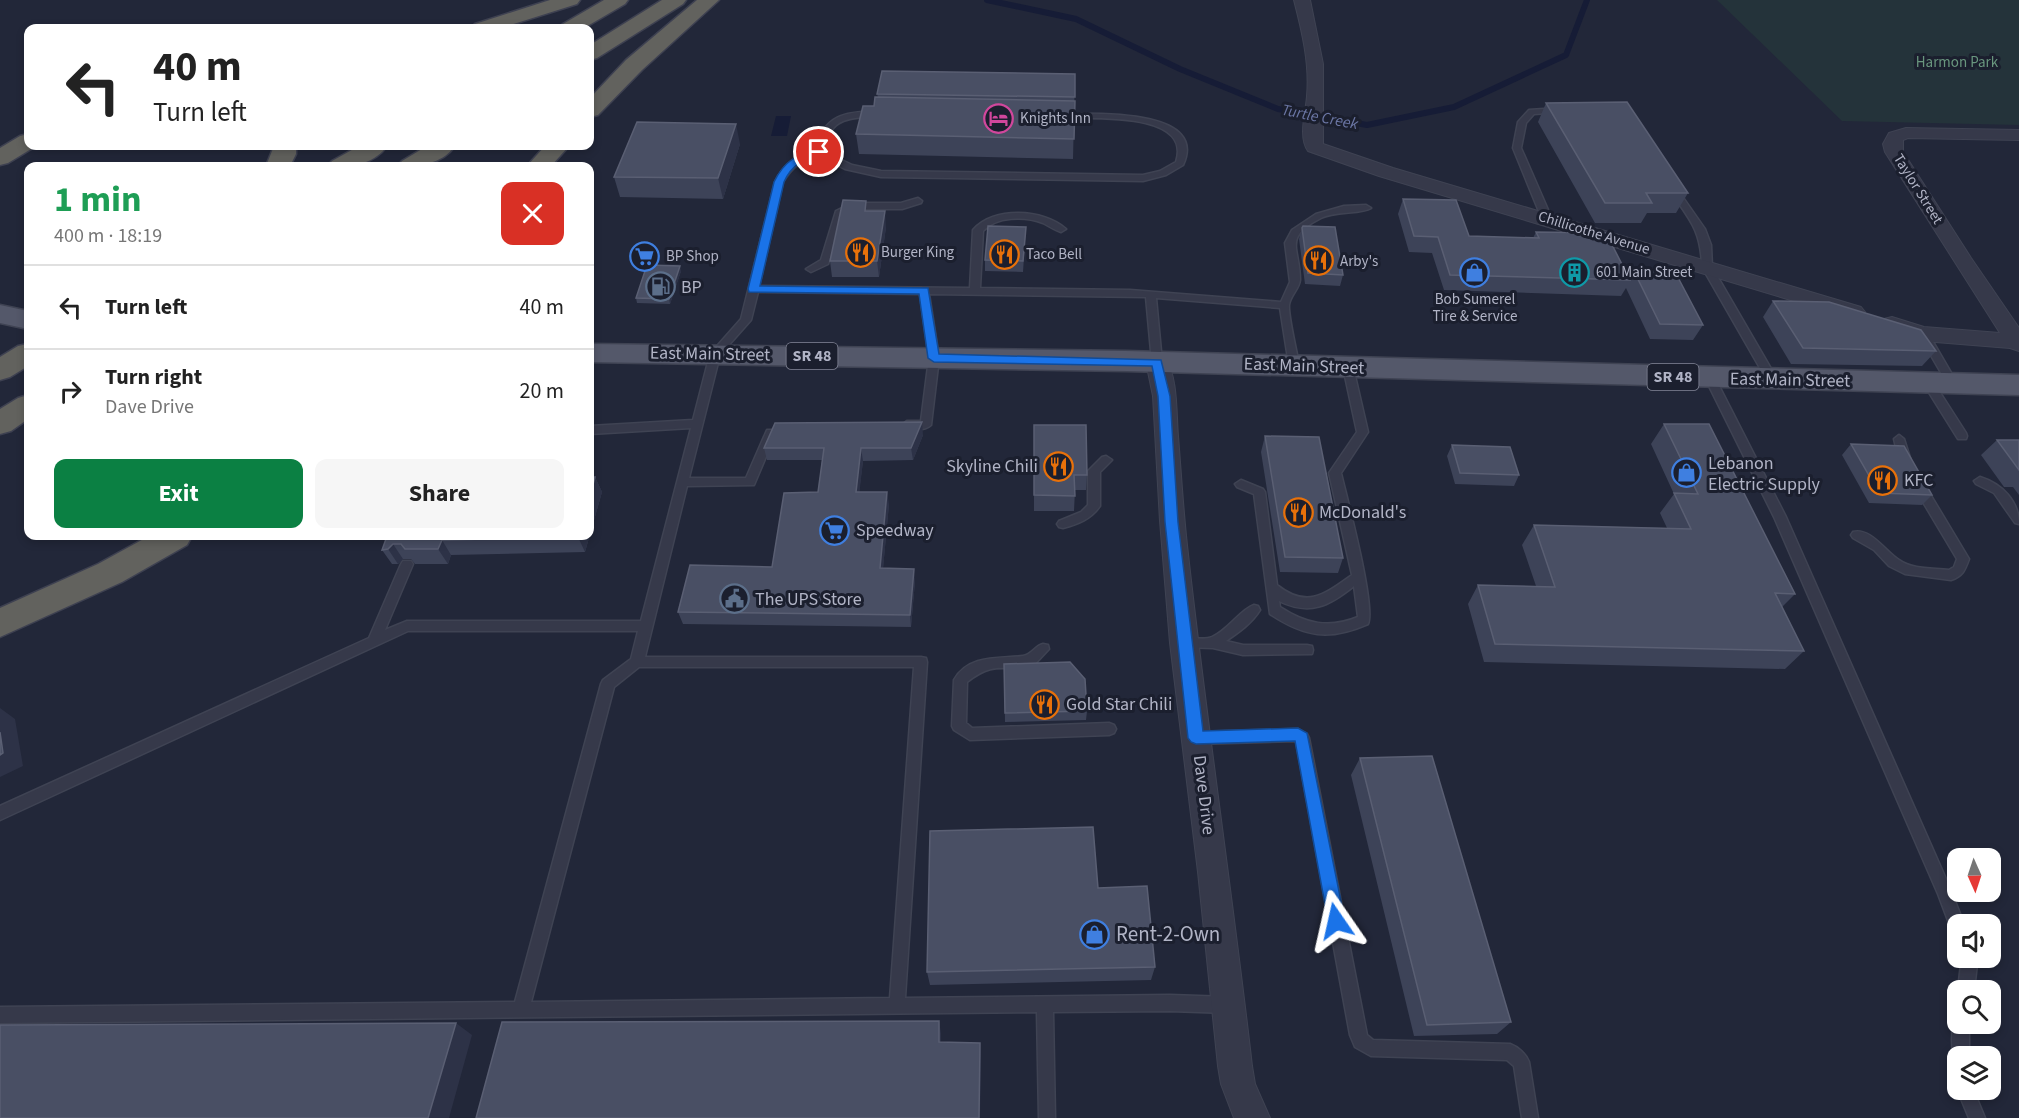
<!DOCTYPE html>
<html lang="en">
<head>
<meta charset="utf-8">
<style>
	:root { --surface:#fff; --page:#f6f6f6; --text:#222; --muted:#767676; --line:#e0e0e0; --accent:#0b8043 }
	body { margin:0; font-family:"Source Sans 3",sans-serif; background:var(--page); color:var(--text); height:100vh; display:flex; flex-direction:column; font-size:22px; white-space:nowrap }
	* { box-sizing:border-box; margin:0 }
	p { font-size:20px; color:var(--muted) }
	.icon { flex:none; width:33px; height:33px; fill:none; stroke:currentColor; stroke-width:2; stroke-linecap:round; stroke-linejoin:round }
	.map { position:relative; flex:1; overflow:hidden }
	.sheet { position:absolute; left:24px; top:162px; width:570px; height:378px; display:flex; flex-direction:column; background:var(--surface); border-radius:12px; box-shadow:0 3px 9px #0003 }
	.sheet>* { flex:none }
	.top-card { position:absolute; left:24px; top:24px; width:570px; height:126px; border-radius:12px; box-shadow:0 3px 9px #0003; background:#fff; color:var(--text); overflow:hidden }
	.needle { width:39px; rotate:177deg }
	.controls { position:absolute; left:1947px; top:848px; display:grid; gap:12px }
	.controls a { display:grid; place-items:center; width:54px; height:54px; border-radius:12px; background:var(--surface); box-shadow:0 3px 9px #0003; font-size:30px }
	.pin { position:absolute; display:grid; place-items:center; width:51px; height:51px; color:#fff; margin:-26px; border:3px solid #fff; border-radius:50%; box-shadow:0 2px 6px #0007 }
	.me { position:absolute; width:66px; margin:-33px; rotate:349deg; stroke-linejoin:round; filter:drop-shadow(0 0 4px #0008) }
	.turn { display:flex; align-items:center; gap:21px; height:126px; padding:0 30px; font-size:27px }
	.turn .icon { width:78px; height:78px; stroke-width:2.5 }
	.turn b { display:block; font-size:42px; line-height:51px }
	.round { display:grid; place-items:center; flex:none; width:63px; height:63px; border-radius:12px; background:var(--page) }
	.headline { display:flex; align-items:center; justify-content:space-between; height:102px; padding:0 30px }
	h1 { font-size:36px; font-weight:700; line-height:45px; color:#1e9e55 }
	.button { display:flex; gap:12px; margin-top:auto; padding:12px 30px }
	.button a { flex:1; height:69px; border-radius:12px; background:var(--accent); color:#fff; font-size:24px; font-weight:700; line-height:69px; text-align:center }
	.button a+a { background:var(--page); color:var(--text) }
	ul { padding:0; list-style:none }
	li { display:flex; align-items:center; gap:18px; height:84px; padding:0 30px; border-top:2px solid var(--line) }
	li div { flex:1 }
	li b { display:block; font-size:22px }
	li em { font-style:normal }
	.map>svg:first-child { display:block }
	.green { fill:#24333a }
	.water { fill:#161c36 }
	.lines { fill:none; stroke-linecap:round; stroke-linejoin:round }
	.stream { stroke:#161c36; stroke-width:6 }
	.service-casing { stroke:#3f4353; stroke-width:3 }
	.minor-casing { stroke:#3f4353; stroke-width:2 }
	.primary-casing { stroke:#3f4353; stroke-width:3 }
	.trunk-casing { stroke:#3e4151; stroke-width:3 }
	.service { fill:#36394a; fill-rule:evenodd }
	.minor { fill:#36394a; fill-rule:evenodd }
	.primary { fill:#54586a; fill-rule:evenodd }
	.trunk { fill:#62625e; fill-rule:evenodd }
	.wall { fill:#3d4358 }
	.shaded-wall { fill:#2d3247 }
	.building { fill:#494f64; stroke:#5a5f73; stroke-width:1.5 }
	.route { fill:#1a73e8; stroke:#114b97; stroke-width:1.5 }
	.labels { text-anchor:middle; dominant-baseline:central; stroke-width:6; stroke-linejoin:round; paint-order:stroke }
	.far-park-label { font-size:15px; fill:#69967e; stroke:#1b1f2e }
	.far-poi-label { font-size:15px; fill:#b1b4c6; stroke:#1b1f2e; text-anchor:start }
	.far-street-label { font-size:15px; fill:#b1b4c6; stroke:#1b1f2e }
	.far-water-label { font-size:16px; font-style:italic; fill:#6b76a4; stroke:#1b1f2e }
	.shield { fill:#1b1f2e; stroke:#848798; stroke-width:1.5 }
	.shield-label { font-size:16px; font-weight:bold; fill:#b1b4c6 }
	.poi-label { font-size:18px; fill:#b1b4c6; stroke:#1b1f2e; text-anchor:start }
	.street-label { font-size:18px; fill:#b1b4c6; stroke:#1b1f2e }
	.near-poi-label { font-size:21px; fill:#b1b4c6; stroke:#1b1f2e; text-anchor:start }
</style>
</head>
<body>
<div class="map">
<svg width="2019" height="1118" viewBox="0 0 2019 1118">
	<rect width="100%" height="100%" fill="#222739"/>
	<path class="green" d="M1717,0H2019V125L1842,121Z"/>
	<path class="water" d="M776,116H791L787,136H771Z"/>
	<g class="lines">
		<path class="stream" d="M987,0L1076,19L1180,69L1278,109L1367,125L1454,107L1566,55L1587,0"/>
		<defs>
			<path id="service" d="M1559,108H1562V112L1534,114L1526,123L1521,148L1552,219L1547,222L1542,219L1513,148L1518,122L1529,110Z
				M877,111L881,113L880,115C849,120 832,114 823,151L852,165L881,171L1143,175L1160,171L1176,162C1193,110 1088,119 1059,118L1055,116L1059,114C1088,114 1210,107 1183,165L1166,175L1143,181L881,177L845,169L818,155C801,160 792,167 783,182L759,286L970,288L973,230C993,206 1044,209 1066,229L1061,232C1055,230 1049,226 1043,223C1025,216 996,216 983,231L980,288L1130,290L1281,302L1290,282L1285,243L1292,230L1316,214L1344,206L1366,205L1371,208C1362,214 1335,211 1321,218C1282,238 1300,247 1300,280C1299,289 1290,296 1289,305C1288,316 1297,352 1299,365L1294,369L1289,365L1280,308L1156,298L1162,362L1157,365L1152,362L1146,297L929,294L939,358L931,425C925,431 908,431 902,425L907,421H921L929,358L920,294L758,292L751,320L720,355L689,478H746L767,430H775L776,433L754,485L687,486L645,657H921L926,658L927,662L905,998L1170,995L1228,997L1234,999L1236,1005L1234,1011L1228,1013L1170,1011L1053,1012L1055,1118H1039L1037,1012L0,1023V1007L515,1002L601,684L603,680L631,659L638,631H408L0,820V806L369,638L401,564L403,561H411L413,564L385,630L407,621H641L691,428L590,434V426L693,420L710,354L741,319L775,182C784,164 795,156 815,150C824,115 844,112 877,111ZM639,667H914L890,998L531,1002L614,687Z
				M1674,188L1677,189L1705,229L1711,245L1712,267L1777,379L1776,382H1768L1702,267C1701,230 1690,220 1670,191Z
				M918,198L922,201L921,203L902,209H854L843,214L828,264L811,272L806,269L821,260L836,211L852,203H901Z
				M1927,337L1932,340L1957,383L1956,386H1948L1947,383L1922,340Z
				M1348,363L1353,367L1368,432L1341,473C1347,499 1376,606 1368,624C1329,641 1305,637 1270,614L1254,494L1237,487L1235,484L1241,480L1263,489L1265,492L1277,585C1307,609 1324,595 1352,575L1329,473L1357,432L1343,367ZM1354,586L1358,617C1329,629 1306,624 1280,607L1279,601C1310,616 1329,606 1354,586Z
				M1710,374L1715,378L1786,517L1950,888L1964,924H1958V936L1953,934L1938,894L1774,517L1705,378Z
				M1928,379L1932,380L1966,433L1967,436L1966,439H1958L1923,383Z
				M1899,435L1904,439L1911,461L1905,465L1899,461L1894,439Z
				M1106,456L1112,460L1100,472V506C1091,519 1078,524 1063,528L1059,527L1057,524L1059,521L1081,512L1088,505V471L1102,457Z
				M1980,477C2002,484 2019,501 2019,524L2015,523L1994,493L1976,484L1974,481Z
				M1920,483L1924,484L1969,559C1965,570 1963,576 1951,580L1905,574L1889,566L1874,550L1853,538L1851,535L1853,532C1870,527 1887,553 1899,560C1913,570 1933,568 1949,570L1954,567L1957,559L1914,487Z
				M1254,605L1258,606L1260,610C1252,623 1239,632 1226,641L1243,645H1307L1312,646L1313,650L1312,654L1243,655L1213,648L1180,647L1178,643L1180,639C1190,636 1203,641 1212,637C1228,630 1240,610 1254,605Z
				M1043,644L1048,645L1049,649L1034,665C1005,674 998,658 967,682L966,723L972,728L1109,723L1114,725L1116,729L1114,733L1109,735L970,740L954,730L952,726L954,680C969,654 999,659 1023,656C1031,655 1035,646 1043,644Z
				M1298,729L1307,734L1309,738L1367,1035L1373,1040L1510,1044C1518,1047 1526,1054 1529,1062L1538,1118H1522L1514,1066L1507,1060L1371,1056L1355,1047L1350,1035L1296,741L1196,744L1191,742L1189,738L1191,734L1196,732Z
				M1959,957H1975L1977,964L1974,990H1958L1961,964Z
				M1958,1016V1023H1969V1056H1958V1063C1950,1055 1950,1025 1958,1016Z
				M1958,1087V1089H1973L1985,1118H1969L1957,1089Z"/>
			<path id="minor" d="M1294,0H1310L1323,64V144L1393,168L1861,307L1865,312L1861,317L1854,319L1847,317L1379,176L1308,151C1298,137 1306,112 1307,96C1310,64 1302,31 1294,0Z
				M1906,128L2019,130V140L1908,138L1903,140V152L1971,258L2019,328V351L2010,348L1923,341L1884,329L1881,324L1884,319L1892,317L1924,327L2000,333L1885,152L1883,144L1889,133Z
				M1157,355L1165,357C1178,378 1176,412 1178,436C1181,473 1183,509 1187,545C1206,719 1232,892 1252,1066L1255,1084L1270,1118H1234L1221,1084L1218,1066L1198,872L1170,643L1160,521L1153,396L1146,362L1149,357Z"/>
			<path id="primary" d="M0,305L28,311V329L0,323Z
				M590,344L1126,351L2019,375V395L1126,371L590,362Z"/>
			<path id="trunk" d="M550,0H580L577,4L501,28H472L475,24Z
				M604,0H628L625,4L584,28H560L563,24Z
				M662,0H686L683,4L597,58L590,60V45Z
				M697,0H719L642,70L598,115L590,117V98L626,60Z
				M28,134V146H36L8,163L0,165V148L20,136Z
				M274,146H296V154L290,166H266Z
				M359,146H387C374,165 348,168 328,166L332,161Z
				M427,146H455C441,165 419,166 398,166L402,161Z
				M545,146H569L551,166H527Z
				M28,344V366L10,377L0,380V357L18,346Z
				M28,395V419L11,431L0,434V409L18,398Z
				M149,536H192L187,545L122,582L0,637V608L98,564Z"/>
		</defs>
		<use href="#service" class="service-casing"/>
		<use href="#minor" class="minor-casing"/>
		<use href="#primary" class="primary-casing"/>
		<use href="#trunk" class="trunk-casing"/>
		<use href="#service" class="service"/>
		<use href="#minor" class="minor"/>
		<use href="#primary" class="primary"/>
		<use href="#trunk" class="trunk"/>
	</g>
	<path class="wall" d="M1075,74L1073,159L859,154L856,134L874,106L878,97L877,94Z
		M1546,103L1688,193L1676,213H1647L1641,223H1595L1538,122Z
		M740,144L723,199L620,197L614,177Z
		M1403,199L1469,236L1533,238L1536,232L1628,277L1633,269L1703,325L1693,340L1650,339L1626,288L1621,296L1444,290L1432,253L1409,252L1398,214Z
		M867,211L886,227L879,277H832L830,261Z
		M1026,227L1023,272L985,271V260Z
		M1302,228L1343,275L1340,286L1305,284L1299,239Z
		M681,271L670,304L637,303L636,298Z
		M1773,301L1936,351L1922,366L1791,364L1763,317Z
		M1664,424L1795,594L1782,607L1804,651L1785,669L1484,662L1468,604L1478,585L1536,586L1522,545L1534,525L1667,528L1660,513L1674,494L1651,444Z
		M1034,425L1087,475L1086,490H1075L1074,511H1034Z
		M923,435L913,460L863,461L859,492L889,504L883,568L915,581L911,627L683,624L678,612L772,567L818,492L822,460H767L764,448Z
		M1265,436L1343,558L1338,573L1280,572L1261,452Z
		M1997,440H2019V495L2013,487H2004L1981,455Z
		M1851,444L1932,495L1922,505L1869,503L1842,455Z
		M1452,445L1519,475L1514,486L1455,484L1447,456Z
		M595,477L602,492L585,552L451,555L448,564H415L411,559H403L398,564H392L382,550L387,536Z
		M1004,664L1087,711L1086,720L1005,722Z
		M1360,758L1511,1022L1497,1034L1414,1036L1351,775Z
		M1098,888L1155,967L1151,980L930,985L927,972Z"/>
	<path class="shaded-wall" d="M736,124L740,144L723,199L718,178Z
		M885,211L886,227L879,277L877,261Z
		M680,266L681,271L670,304L669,299Z
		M922,422L923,435L913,460L911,448Z
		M861,448L863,461L858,505L856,492Z
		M595,477L602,492L585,552L578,537V536H590V496Z
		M887,492L889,504L882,580L880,568Z
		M442,540L451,555L448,564L438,549Z
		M393,544L403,559L398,564L388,549Z
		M914,569L915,581L911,627L910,615Z
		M0,708L15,719L23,766L0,777Z
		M939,1021L941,1033V1054L939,1042Z
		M456,1023L472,1035L449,1118H428Z
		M980,1043L981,1054L980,1118H979Z"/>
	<path class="building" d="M882,71L1075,74V97L877,94Z
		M875,97L1075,101L1074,139L856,134L863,106H874Z
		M1627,102L1688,193H1646L1652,203H1605L1546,103Z
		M637,122L736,124L718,178L614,177Z
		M1403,199L1456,200L1469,236L1539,238L1536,232L1606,233L1630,280L1450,275L1438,237L1414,236Z
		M843,200L866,201L865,211H885L877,261H830Z
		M988,226L1026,227L1023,261L985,260Z
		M1303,226L1335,227L1343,275L1308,273L1302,228Z
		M647,265L680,266L669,299L636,298Z
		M1633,269L1674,270L1703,325L1660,324Z
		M1773,301L1829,302L1921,330L1936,351L1803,348Z
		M922,422L911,448H861L856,492H887L880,568L914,569L910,615L678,612L690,565L772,567L784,493L818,492L824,448H764L775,423Z
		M1664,424H1709L1795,594L1775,593L1804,651L1495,644L1478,585L1555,587L1534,525L1691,529L1674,493L1698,494Z
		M1034,425H1086L1087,475H1074L1075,496L1034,495Z
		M1265,436L1319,437L1343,558L1285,557Z
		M1997,440H2019V470Z
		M1851,444L1904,446L1932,495L1879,493Z
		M1452,445L1510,447L1519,475L1460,473Z
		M590,477H595L590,496Z
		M387,536H578V537L442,540L438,549H405L401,544H393L388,549L382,550Z
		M1070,662L1085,679L1087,711L1005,713L1004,664Z
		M0,732L3,753L0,755Z
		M1432,756L1511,1022L1427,1025L1360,758Z
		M1093,827L1098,888L1147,886L1155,967L927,972L930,831Z
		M939,1021V1042L980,1043L979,1118H476L502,1022Z
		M456,1023L428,1118H0V1025Z"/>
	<path class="route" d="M819,149H822V154C804,159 792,164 784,182L760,286L928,288L939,354L1161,360L1170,396L1178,522L1203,731L1298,728L1307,733L1345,921L1342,927L1336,929L1330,927L1328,921L1295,741L1196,744L1191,742L1188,738L1165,522L1158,396L1152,366L934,362L928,358L919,294L749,292L748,289L774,182C784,161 797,154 819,149Z"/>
	<defs>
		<symbol id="hotel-ring" viewBox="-11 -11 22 22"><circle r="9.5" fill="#1b1f2e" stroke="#d1479c" stroke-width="1.5"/><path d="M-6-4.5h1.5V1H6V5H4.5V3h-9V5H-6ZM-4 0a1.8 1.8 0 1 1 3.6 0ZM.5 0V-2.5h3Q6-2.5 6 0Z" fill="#d1479c"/></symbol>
		<symbol id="restaurant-ring" viewBox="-11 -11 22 22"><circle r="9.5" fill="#1b1f2e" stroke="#e8710a" stroke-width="1.5"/><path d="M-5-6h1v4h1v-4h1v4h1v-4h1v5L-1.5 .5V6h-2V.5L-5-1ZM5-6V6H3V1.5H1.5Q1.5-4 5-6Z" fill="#e8710a"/></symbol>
		<symbol id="supermarket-ring" viewBox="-11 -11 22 22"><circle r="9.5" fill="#1b1f2e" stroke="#3f7fe0" stroke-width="1.5"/><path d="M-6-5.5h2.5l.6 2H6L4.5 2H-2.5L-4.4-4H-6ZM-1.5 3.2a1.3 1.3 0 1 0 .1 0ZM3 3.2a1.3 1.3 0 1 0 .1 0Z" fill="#3f7fe0"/></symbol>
		<symbol id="shop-ring" viewBox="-11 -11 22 22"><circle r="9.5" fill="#1b1f2e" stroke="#3f7fe0" stroke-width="1.5"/><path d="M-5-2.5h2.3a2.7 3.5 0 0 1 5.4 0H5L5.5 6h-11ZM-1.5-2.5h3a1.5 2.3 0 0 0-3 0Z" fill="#3f7fe0"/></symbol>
		<symbol id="building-ring" viewBox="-11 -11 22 22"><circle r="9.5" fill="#1b1f2e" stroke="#0f9aa8" stroke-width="1.5"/><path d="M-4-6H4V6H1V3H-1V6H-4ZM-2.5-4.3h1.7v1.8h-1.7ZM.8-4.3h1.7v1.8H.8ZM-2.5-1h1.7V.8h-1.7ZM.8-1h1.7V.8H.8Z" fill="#0f9aa8"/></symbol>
		<symbol id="fuel-ring" viewBox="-11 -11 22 22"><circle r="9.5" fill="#1b1f2e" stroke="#5c6f8a" stroke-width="1.5"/><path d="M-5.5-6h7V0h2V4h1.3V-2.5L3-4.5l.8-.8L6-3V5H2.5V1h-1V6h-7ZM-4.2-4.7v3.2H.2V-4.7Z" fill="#5c6f8a"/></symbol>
		<symbol id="civic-ring" viewBox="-11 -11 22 22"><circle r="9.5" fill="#1b1f2e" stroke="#5c6f8a" stroke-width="1.5"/><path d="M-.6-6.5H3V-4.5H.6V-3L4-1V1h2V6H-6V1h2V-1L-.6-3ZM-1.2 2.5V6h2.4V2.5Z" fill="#5c6f8a"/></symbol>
	</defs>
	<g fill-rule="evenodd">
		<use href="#hotel-ring" x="982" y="102" width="33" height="33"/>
		<use href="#restaurant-ring" x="844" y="236" width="33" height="33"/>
		<use href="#restaurant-ring" x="988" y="238" width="33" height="33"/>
		<use href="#supermarket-ring" x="628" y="240" width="33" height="33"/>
		<use href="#restaurant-ring" x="1302" y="244" width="33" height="33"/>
		<use href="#shop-ring" x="1458" y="256" width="33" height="33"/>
		<use href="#building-ring" x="1558" y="256" width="33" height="33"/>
		<use href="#fuel-ring" x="644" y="270" width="33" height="33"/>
		<use href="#restaurant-ring" x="1042" y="450" width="33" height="33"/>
		<use href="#shop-ring" x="1670" y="456" width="33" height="33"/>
		<use href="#restaurant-ring" x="1866" y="464" width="33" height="33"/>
		<use href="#restaurant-ring" x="1282" y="496" width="33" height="33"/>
		<use href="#supermarket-ring" x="818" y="514" width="33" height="33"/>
		<use href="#civic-ring" x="718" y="582" width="33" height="33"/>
		<use href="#restaurant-ring" x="1028" y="688" width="33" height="33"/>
		<use href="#shop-ring" x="1078" y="918" width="33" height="33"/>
	</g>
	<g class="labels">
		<g class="far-park-label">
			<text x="1957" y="62">Harmon Park</text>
		</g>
		<g class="far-poi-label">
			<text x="1020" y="118">Knights Inn</text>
			<text x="881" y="252">Burger King</text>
			<text x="1026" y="254">Taco Bell</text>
			<text x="666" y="256">BP Shop</text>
			<text x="1340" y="261">Arby's</text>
			<text x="1596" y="272">601 Main Street</text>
			<text x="1475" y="299" text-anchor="middle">Bob Sumerel<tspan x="1475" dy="17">Tire &amp; Service</tspan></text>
		</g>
		<g class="far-street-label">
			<text transform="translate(1918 189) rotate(58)">Taylor Street</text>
			<text transform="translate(1594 233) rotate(17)">Chillicothe Avenue</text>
		</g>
		<g class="far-water-label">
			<text transform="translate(1320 117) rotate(11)">Turtle Creek</text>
		</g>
		<g class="shield">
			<rect x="786.5" y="343" width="51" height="26" rx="4.5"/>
			<rect x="1647.5" y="364" width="51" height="26" rx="4.5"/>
		</g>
		<g class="shield-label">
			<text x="812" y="356">SR 48</text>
			<text x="1673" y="377">SR 48</text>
		</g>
		<g class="poi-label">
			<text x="681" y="287">BP</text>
			<text x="1708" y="463">Lebanon<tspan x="1708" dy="21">Electric Supply</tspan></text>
			<text x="1038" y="466" text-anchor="end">Skyline Chili</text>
			<text x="1904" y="480">KFC</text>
			<text x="1319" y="512">McDonald's</text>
			<text x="856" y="530">Speedway</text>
			<text x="755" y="599">The UPS Store</text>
			<text x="1066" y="704">Gold Star Chili</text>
		</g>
		<g class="street-label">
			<text transform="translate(710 354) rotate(1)">East Main Street</text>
			<text transform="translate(1304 366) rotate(2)">East Main Street</text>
			<text transform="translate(1790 380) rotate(1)">East Main Street</text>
			<text transform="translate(1204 795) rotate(83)">Dave Drive</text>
		</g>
		<g class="near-poi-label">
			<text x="1116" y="934">Rent-2-Own</text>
		</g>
	</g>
</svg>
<div class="controls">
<a><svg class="needle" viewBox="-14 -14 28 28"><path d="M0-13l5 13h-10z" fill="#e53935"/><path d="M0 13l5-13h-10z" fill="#767676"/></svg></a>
<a><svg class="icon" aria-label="sound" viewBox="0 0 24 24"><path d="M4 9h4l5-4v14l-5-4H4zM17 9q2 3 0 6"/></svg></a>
<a><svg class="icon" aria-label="search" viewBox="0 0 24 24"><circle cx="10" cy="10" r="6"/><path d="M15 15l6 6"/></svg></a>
<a><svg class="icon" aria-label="layers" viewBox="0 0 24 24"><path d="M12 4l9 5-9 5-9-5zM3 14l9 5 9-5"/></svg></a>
</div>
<div class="pin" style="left:819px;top:152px;background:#d93025"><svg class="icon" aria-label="arrive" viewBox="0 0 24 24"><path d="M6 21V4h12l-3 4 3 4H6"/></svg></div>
<svg class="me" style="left:1336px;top:921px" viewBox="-20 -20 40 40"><path d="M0-17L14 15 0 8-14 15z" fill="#1a73e8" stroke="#fff" stroke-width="4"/></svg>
<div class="top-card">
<div class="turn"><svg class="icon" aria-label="left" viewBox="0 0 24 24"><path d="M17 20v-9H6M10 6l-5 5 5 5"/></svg><div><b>40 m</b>Turn left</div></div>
</div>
<section class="sheet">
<div class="headline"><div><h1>1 min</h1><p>400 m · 18:19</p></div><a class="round" style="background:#d93025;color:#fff"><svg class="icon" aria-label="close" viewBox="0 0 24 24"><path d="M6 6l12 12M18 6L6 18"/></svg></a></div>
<ul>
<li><svg class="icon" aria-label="left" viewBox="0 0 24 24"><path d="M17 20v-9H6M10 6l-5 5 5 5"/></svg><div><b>Turn left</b></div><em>40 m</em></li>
<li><svg class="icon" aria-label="right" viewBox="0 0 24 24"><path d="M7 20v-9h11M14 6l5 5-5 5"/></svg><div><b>Turn right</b><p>Dave Drive</p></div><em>20 m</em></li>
</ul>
<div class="button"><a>Exit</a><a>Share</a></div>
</section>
</div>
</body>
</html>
